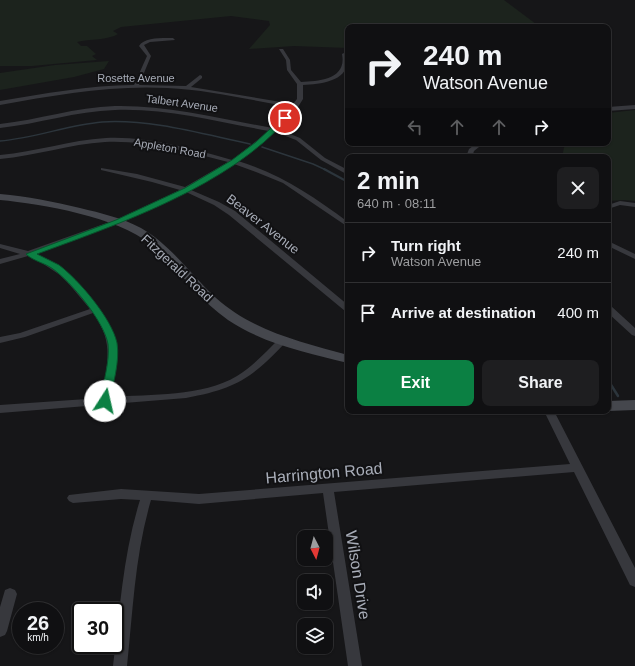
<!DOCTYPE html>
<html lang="en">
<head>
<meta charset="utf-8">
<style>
	:root { --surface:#101012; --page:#1e1e20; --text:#f1f3f6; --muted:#9c9d9f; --line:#303032; --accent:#0b8043 }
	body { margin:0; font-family:Arial,sans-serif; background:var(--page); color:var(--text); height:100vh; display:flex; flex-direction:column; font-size:15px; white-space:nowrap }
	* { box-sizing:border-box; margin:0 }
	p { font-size:13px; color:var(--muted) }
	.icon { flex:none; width:22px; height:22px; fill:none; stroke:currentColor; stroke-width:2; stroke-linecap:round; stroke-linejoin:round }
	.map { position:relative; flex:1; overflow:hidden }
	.panel { position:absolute; left:345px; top:154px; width:266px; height:260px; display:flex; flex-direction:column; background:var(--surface); border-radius:8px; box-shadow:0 1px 3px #0004,0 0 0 1px var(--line) }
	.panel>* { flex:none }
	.hud { position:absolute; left:345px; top:24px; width:266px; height:122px; border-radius:8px; box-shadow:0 1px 3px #0004,0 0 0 1px var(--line); background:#101012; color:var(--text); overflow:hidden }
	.needle { width:26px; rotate:174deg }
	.buttons { position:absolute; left:297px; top:530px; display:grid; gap:8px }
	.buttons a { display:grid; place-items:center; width:36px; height:36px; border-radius:8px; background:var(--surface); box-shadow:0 1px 3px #0004,0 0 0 1px var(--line); font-size:20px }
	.speed { position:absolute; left:12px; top:602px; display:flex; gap:8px; font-size:20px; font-weight:700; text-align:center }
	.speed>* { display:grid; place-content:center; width:52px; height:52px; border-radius:50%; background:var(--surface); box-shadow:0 1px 3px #0004,0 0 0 1px var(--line); line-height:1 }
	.speed small { font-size:10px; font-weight:400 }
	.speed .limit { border:2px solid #111; border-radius:6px; background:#fff; color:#111 }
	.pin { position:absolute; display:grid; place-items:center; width:34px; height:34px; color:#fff; margin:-17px; border:2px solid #fff; border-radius:50%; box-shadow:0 1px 4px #0007 }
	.me { position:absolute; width:44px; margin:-22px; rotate:10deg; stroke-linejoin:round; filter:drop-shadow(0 0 3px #0008) }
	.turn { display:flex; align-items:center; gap:14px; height:84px; padding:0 12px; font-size:18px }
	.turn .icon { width:52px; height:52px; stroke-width:2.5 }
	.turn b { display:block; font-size:28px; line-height:34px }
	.lanes { display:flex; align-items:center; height:38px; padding:0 12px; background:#0003; justify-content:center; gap:20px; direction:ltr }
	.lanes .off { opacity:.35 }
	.round { display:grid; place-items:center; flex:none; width:42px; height:42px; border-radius:8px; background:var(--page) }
	.summary { display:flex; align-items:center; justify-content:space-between; height:68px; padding:0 12px }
	h1 { font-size:24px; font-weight:600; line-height:30px }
	.button { display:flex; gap:8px; margin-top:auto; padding:8px 12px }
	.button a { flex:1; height:46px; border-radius:8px; background:var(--accent); color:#fff; font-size:16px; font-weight:600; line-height:46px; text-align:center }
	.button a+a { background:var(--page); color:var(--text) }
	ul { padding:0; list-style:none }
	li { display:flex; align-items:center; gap:12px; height:60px; padding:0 12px; border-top:1px solid var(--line) }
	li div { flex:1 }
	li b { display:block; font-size:15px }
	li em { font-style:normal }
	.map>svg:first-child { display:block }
	.green { fill:#1c231d }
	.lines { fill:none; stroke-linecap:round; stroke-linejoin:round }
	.stream-far2 { stroke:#2c353c; stroke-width:1.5 }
	.stream-far1 { stroke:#2c353c; stroke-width:2 }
	.stream { stroke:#2c353c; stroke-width:2.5 }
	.street { fill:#37383d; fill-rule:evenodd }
	.secondary { fill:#45474d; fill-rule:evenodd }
	.route { fill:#0b8043; stroke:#07532c }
	.labels { text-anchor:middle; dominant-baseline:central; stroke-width:4; stroke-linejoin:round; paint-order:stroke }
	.far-street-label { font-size:11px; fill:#a8adb8; stroke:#111113 }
	.street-label { font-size:13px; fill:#a8adb8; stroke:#111113 }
	.near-street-label { font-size:16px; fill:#a8adb8; stroke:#111113 }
</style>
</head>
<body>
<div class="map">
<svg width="635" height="666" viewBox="0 0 635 666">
	<rect width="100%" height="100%" fill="#161618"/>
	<path class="green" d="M0,0H504L536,24L534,27H348V48L294,46L249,49L270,25L269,21L231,16L121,27L113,31L118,34C109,40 89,39 77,42L81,46H87L96,54L92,56L97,60L32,66H0Z
		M109,61L104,69L74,77L0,90V73L55,65Z
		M635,110V201L624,200L608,201V157H562L565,143H608V113Z"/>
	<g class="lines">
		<path class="stream-far2" d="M0,141C35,138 68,125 102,122C152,119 202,134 250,144
			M262,147L313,164L326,170"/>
		<path class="stream-far1" d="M324,169L348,182"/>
		<path class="stream" d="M608,380L618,396"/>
		<path class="street" d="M173,38L175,40L150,42L144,45L151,56L139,85L186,86L200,75L202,76V78L191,87L293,104L297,99V84L287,70L286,60L279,49H283L290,60L291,70L301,82C320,81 347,79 342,54L344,53L346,54C353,81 322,84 303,85V99L298,107L296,108L278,129L300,138L325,158L348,170V175L321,160L296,140L275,132L238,161C282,175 311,195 348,222V227L283,183L256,172L234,164L191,190L219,202L235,211L348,305V312L345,311L229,215L214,205L186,192L123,222L36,254C46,258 56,263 65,271C84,286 113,321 117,345C119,363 114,380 111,397C151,394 202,397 237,376C253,366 266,352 279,339H285L287,341L285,343C251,379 235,389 186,398L0,413V405L101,398C107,365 115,343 93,313L25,337L0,343V337L20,333L90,309L69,284L60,275L39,261L28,256L0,264V259L20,254L0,248V244L28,251L118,219L180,190L152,182L101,170V168L137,174L185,187L228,162C190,152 145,140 105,142C70,144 35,156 0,159V155C36,152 70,140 106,138C147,136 193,149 232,160L269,131C218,122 167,108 115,110C76,111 38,124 0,128V124C38,120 76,107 115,106C168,105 221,119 273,128L291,107C250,100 209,90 167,88C111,85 55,95 0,105V101C44,94 89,85 134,85L147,56L139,46C144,37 163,38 173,38Z
			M635,105V109L608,111V107Z
			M477,143H484L474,151L472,157H466L469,149Z
			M620,201L635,203V207L620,205L608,209V205Z
			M608,241L635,254V259L608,246Z
			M608,305L611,306L635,328V336L632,335L608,313Z
			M544,411H554L635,568V587L630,585L574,472L334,492L362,666H348L323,493L199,504L151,500C135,554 133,610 127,666H113C120,610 123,554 140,500L121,499L73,503L69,501L67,498L69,495L121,489L199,494L570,464Z
			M10,588L15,590L17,594L7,631L5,635L0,637V607L5,590Z"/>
		<path class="secondary" d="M0,194C27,196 54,202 80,208C101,213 122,218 141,228C171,245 191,275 216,298C253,331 301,342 348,355V363C308,353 264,344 228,320C198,299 178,268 150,244C118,217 42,204 0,200Z
			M635,400V410L608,411V401Z"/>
	</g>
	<path class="route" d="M283,117L288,118C230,186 119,224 37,254C44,258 52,261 59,265C79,280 112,319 117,343C120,361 113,383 110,401L105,405L101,404L100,401C103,383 110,362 108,344C104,321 71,282 53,269C45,263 33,261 26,254L116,220L185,188L232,160L256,142Z"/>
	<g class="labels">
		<g class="far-street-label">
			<text x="136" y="78">Rosette Avenue</text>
			<text transform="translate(182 103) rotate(8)">Talbert Avenue</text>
			<text transform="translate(170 148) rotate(10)">Appleton Road</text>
		</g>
		<g class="street-label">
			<text transform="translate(263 224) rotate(38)">Beaver Avenue</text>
			<text transform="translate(177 268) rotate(43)">Fitzgerald Road</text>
		</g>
		<g class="near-street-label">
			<text transform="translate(324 473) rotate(-5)">Harrington Road</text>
			<text transform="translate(358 575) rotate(81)">Wilson Drive</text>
		</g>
	</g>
</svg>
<div class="buttons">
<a><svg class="needle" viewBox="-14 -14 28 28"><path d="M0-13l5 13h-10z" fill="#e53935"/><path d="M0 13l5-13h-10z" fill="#9c9d9f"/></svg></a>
<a><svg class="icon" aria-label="sound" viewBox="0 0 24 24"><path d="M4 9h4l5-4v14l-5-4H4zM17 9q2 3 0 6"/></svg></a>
<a><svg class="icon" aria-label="layers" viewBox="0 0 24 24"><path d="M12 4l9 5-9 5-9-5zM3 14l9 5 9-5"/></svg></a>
</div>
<div class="speed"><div>26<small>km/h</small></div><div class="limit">30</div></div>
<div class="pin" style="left:285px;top:118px;background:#d93025"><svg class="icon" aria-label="arrive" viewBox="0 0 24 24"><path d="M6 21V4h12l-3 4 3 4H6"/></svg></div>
<svg class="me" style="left:105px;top:401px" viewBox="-20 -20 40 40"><circle r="19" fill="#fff"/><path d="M0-13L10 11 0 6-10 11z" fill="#0b8043"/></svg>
<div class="hud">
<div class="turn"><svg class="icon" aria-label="right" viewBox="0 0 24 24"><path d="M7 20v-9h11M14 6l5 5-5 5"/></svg><div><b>240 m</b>Watson Avenue</div></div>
<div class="lanes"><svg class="icon off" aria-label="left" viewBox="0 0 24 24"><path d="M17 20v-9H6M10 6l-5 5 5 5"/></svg><svg class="icon off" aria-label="ahead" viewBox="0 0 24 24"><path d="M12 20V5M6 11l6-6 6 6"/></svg><svg class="icon off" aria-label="ahead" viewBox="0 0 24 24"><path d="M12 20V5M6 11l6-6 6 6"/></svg><svg class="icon" aria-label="right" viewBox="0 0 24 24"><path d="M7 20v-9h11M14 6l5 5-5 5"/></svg></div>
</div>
<section class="panel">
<div class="summary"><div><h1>2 min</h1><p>640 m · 08:11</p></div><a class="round"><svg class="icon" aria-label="close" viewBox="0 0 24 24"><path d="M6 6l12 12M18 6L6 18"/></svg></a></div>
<ul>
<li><svg class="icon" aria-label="right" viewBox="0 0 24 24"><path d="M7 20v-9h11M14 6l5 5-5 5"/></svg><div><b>Turn right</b><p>Watson Avenue</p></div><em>240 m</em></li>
<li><svg class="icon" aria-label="arrive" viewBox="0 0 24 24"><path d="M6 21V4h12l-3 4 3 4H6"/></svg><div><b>Arrive at destination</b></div><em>400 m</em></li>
</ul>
<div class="button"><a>Exit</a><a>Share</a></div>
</section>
</div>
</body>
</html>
